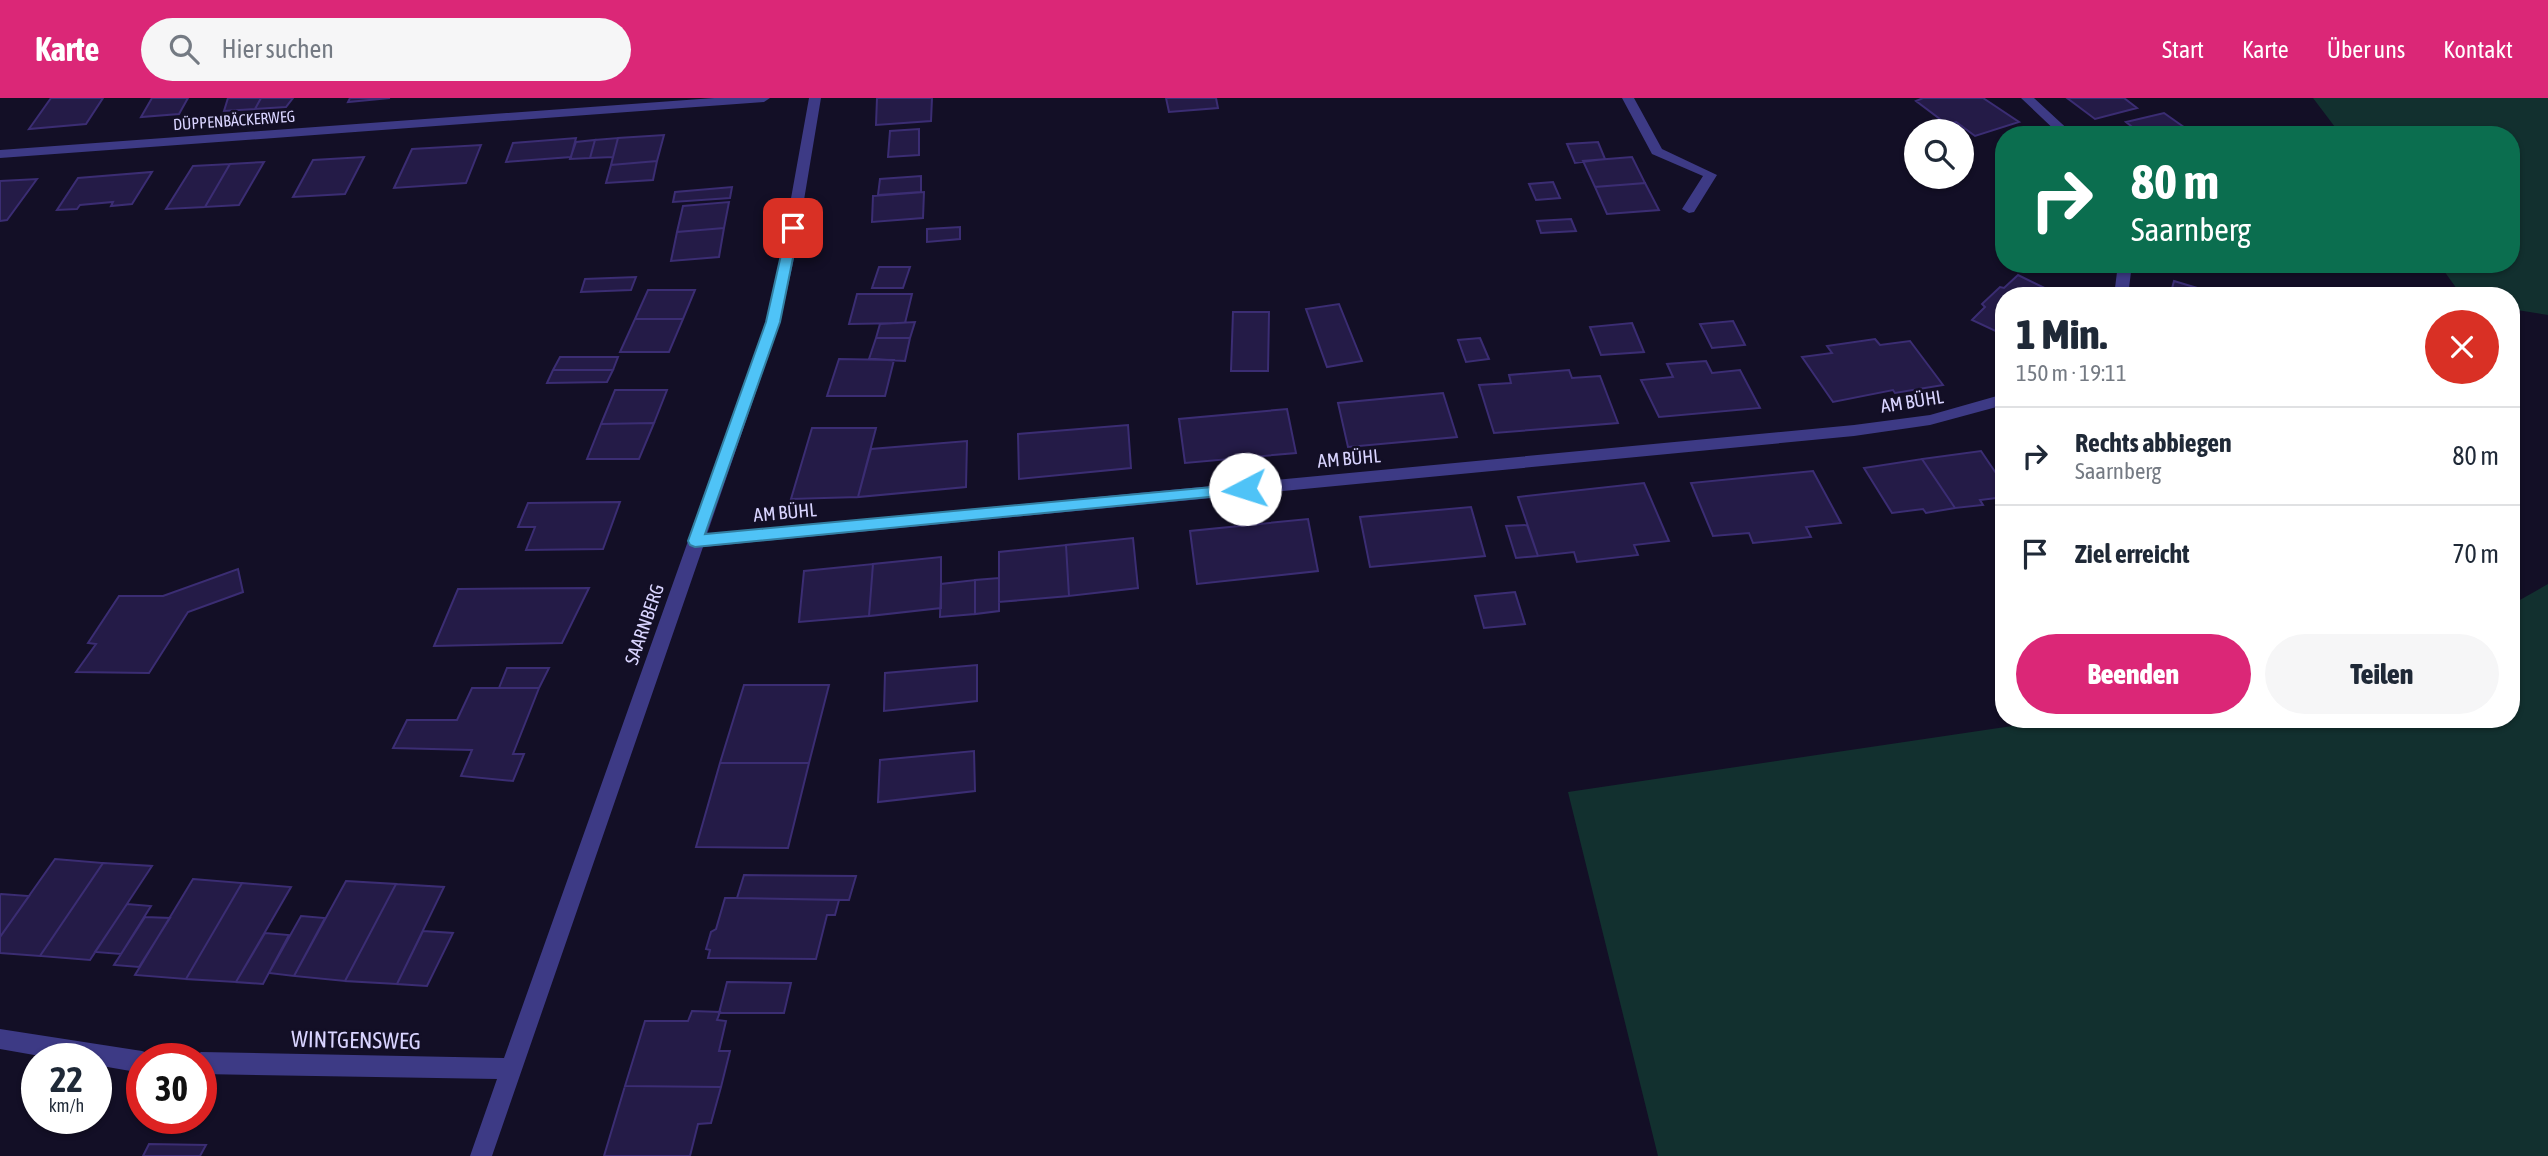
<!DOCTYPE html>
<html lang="de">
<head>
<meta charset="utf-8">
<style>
	:root { --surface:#fff; --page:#f6f6f7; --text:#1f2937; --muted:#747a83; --line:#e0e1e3; --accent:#db2777 }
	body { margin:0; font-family:"Asap Condensed",sans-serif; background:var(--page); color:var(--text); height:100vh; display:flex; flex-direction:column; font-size:26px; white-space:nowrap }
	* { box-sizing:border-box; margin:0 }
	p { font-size:23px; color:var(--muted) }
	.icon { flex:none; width:38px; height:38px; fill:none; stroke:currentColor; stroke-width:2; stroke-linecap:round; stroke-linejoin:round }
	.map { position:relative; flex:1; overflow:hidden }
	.panel { position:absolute; left:1995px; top:189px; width:525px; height:441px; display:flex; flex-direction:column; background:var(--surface); border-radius:28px; box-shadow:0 2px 5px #0004 }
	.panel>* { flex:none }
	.top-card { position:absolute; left:1995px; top:28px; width:525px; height:147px; border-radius:28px; box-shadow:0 2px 5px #0004; background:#0b6e4f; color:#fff; overflow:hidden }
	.buttons { position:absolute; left:1904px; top:21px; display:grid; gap:14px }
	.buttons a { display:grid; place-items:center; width:70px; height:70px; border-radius:50%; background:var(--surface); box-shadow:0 2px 5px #0004; font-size:35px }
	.speed { position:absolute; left:21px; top:945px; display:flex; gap:14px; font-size:35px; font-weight:700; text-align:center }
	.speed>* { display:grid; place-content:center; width:91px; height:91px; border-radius:50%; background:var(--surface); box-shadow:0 2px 5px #0004; line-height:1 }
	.speed small { font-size:18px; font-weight:400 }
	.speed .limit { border:10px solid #d22; background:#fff; color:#111 }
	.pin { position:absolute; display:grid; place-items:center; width:60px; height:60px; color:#fff; margin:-30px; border-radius:14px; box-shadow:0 4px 10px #0006 }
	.me { position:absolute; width:77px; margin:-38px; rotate:265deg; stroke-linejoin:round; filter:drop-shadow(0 0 5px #0008) }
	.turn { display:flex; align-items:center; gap:24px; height:147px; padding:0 21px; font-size:32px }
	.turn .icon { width:91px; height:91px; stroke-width:2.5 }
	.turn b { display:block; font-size:49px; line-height:60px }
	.round { display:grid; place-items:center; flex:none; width:74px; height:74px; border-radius:37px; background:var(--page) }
	.summary { display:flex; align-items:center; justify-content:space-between; height:119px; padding:0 21px }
	h1 { font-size:42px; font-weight:800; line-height:52px }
	.primary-button { display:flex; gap:14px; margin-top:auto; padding:14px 21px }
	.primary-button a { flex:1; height:80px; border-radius:42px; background:var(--accent); color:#fff; font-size:28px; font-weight:800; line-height:80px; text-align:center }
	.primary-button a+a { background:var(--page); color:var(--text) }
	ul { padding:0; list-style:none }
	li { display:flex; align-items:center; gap:21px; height:98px; padding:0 21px; border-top:2px solid var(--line) }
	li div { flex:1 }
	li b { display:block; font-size:26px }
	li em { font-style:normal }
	header { display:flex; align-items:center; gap:42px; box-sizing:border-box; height:98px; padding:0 35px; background:var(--accent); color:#fff }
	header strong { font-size:33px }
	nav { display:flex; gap:38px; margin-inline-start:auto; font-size:24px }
	.search { width:490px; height:63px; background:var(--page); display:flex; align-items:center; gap:18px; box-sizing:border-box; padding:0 24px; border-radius:38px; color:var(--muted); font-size:26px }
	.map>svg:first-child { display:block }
	.green { fill:#12302f }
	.building { fill:#241b47; stroke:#3b2d73; stroke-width:2 }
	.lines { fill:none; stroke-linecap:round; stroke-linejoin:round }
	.minor { fill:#3d3a85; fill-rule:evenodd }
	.route { fill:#4fc3f7; stroke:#337fa1; stroke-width:2 }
	.labels { text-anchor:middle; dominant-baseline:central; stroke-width:5; stroke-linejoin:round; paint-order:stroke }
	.far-street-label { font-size:16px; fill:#d9d4ff; stroke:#130f26 }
	.street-label { font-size:19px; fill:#d9d4ff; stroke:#130f26 }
	.near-street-label { font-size:23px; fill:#d9d4ff; stroke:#130f26 }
</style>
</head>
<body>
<header>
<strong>Karte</strong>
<div class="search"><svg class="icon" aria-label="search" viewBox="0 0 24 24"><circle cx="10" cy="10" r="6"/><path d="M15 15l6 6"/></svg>Hier suchen</div>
<nav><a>Start</a><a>Karte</a><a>Über uns</a><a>Kontakt</a></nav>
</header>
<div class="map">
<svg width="2548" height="1058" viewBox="0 0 2548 1058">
	<rect width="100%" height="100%" fill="#130f26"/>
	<path class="green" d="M2313,0H2548V217L2511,211V198H2462L2439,166H2511V37H2341Z
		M2548,486V1058H1658L1568,694L2059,621H2511V507Z"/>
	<path class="building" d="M51,0H103L86,26L29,31Z
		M152,0H188L179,16L141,19Z
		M228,0H261L255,11L224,13Z
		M261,0H293L286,9L255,11Z
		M350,0H390L348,4Z
		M877,0H932L931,23L876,27Z
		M1166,0H1216L1218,10L1169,14Z
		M1983,0L2019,24L1975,38L1956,24L1948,27L1916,3L1923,0Z
		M2067,0H2124L2137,10L2095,21Z
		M2164,15L2188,32L2141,36L2126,24Z
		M919,31V57L888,59L890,33Z
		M664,37L657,63L611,67L618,40Z
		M576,40L571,59L506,64L513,45Z
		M618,40L613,59L590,60L595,42Z
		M595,42L590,60L570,61L576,44Z
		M1598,44L1605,61L1575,65L1567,46Z
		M481,47L466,85L394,90L412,51Z
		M364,59L345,96L293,99L313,62Z
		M1632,59L1645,85L1595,89L1583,63Z
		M657,63L653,82L606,85L611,67Z
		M264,64L239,107L205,109L230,66Z
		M230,66L205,109L166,111L193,68Z
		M152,74L132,106L111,108L113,104L80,107L77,111L57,112L78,80Z
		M921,78V94L878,97L880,81Z
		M37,81L7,122L0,123V83Z
		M1553,84L1560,100L1536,102L1529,86Z
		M1645,85L1659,112L1607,116L1595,89Z
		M732,89L730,100L673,104L675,94Z
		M924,94L923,120L872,124L873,98Z
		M729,104L724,130L677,134L683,108Z
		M1571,121L1576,133L1541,135L1537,123Z
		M960,129V141L927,144V131Z
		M724,130L719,159L671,163L677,134Z
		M879,169H910L903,190H872Z
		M2018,177L2061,198H2004V237L1972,222L1985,209L1982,206L2000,189L2004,190Z
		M636,179L631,192L581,194L585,181Z
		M2174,183L2224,198H2170Z
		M648,192H695L683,221H635Z
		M857,196H912L905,225L849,226Z
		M1339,206L1362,263L1327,269L1306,211Z
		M1233,214H1269L1268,273H1231Z
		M635,221H683L669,254H620Z
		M1733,223L1745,247L1712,250L1700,226Z
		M915,224L910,240H876L880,226Z
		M1632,225L1644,254L1601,257L1590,229Z
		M876,240H910L905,263L869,261Z
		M1480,240L1489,261L1466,264L1458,242Z
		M1875,241L1880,247L1910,243L1943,287L1895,295L1893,292L1833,304L1802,259L1832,255L1827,248Z
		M560,259H618L613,272H553Z
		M839,261L894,262L885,298H827Z
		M1706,263L1712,275L1740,272L1760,310L1659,319L1641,282L1673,279L1667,266Z
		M553,272H613L607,284L547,285Z
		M1569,272L1572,280L1600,278L1618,325L1494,335L1479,287L1511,285L1509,277Z
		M615,292H667L654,325L601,326Z
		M1443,295L1457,339L1348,349L1338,305Z
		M1287,311L1296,355L1185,365L1179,321Z
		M654,325L639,361H587L601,326Z
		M1128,327L1131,370L1019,381L1018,336Z
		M812,330H876L858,399L791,401Z
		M967,343L966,389L858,399L871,351Z
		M1981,353L2004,387V399L1980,402L1983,407L1955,410L1922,361Z
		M1922,361L1955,410L1926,415L1923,411L1892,415L1864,370Z
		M1813,373L1841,425L1806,429L1811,439L1753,445L1749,435L1713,438L1691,385Z
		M1644,385L1669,443L1634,447L1638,457L1577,464L1574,454L1538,458L1518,399Z
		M620,404L603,451L526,452L535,429H518L528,405Z
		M1471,409L1485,458L1370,469L1360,419Z
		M1308,421L1318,473L1197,486L1190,433Z
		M1527,427L1538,458L1516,460L1506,428Z
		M1133,440L1138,490L1069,498L1066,447Z
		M1066,447L1069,498L999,504V454Z
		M941,459V510L869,518L873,466Z
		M873,466L869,518L799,524L804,473Z
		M238,471L243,494L188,514L149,575L76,574L96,546L88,545L119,498H163Z
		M999,480V513L975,516V482Z
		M975,482V516L940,519L941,486Z
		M589,490L562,545L434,548L458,491Z
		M1515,494L1525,526L1484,530L1475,498Z
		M977,567V603L884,613L885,575Z
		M507,570H549L539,590H499Z
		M744,587H829L809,665H720Z
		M472,590H539L513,656H524L513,683L461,678L472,652L393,650L407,622H457Z
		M974,653L975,693L878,704L880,662Z
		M720,665H809L788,750L696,749Z
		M55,761L103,765L40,858L0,855V839Z
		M103,765L152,768L90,862L40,858Z
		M744,777L856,778L849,802L737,800Z
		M193,781L242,785L186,881L135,877Z
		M346,783L396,786L345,883L294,878Z
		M242,785L291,789L236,884L186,881Z
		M396,786L444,789L397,886L345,883Z
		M1,796L29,798L0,839V797Z
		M725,800H737L839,802L835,817H827L816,861L708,860L710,852L706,851L711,834L716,831Z
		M127,806L151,808L121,856L95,854Z
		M301,818L325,820L294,878L269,875Z
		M145,819L170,820L139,869L114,867Z
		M423,833L453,835L427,888L397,886Z
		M265,835L289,837L263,886L236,884Z
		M727,884L791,885L784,915H719Z
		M692,913L720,914L717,922L726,923L719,953H730L721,989L625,988L645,923H688Z
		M625,988L721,989L711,1025L698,1026L690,1058H604Z
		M149,1046L206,1047L200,1058H143Z"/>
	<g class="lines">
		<path class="minor" d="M714,0H770L764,4L0,60V52Z
			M809,0H821L795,156L780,224L707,436L1854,327L1930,317L2004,296V307L1930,327L1854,338L703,449L492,1058H470L497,981L201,976V961H192L201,954L504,960L766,224L781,156Z
			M1622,0H1634L1662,51L1717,77L1694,114L1689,115L1682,111L1703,78L1652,56Z
			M2021,0H2034L2074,37H2060Z
			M2118,166H2132L2128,198H2114Z
			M0,931L142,953L150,956L152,961H142V975L96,967V961H57L0,951Z"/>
	</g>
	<path class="route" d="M793,126L799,130L780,224L705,436L1245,386L1250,387L1252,391L1250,395L695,449L690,447L688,443L766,224L787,130Z"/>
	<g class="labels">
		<g class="far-street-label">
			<text transform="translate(234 22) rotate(-4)">DÜPPENBÄCKERWEG</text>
		</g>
		<g class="street-label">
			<text transform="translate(1912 303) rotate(-9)">AM BÜHL</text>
			<text transform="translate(1349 360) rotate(-5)">AM BÜHL</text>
			<text transform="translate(785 414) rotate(-5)">AM BÜHL</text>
			<text transform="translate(644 526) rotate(-71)">SAARNBERG</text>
		</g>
		<g class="near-street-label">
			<text transform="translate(356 942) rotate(1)">WINTGENSWEG</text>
		</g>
	</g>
</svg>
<div class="buttons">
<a><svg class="icon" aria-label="search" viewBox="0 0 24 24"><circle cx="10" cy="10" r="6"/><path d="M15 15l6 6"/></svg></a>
</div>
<div class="speed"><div>22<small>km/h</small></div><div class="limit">30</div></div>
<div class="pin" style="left:793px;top:130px;background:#d93025"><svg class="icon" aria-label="arrive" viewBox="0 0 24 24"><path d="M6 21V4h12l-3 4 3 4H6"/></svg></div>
<svg class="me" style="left:1245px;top:391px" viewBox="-20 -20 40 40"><circle r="19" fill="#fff"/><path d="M0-13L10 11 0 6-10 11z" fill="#4fc3f7"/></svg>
<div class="top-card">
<div class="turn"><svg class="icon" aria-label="right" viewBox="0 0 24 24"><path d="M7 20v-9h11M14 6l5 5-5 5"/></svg><div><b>80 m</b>Saarnberg</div></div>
</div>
<section class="panel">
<div class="summary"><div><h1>1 Min.</h1><p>150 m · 19:11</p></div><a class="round" style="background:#d93025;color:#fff"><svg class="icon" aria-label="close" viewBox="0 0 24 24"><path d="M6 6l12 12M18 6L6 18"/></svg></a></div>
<ul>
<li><svg class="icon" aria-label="right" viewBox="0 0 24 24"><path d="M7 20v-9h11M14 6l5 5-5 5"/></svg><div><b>Rechts abbiegen</b><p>Saarnberg</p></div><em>80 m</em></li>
<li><svg class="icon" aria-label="arrive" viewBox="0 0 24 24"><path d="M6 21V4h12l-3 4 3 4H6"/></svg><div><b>Ziel erreicht</b></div><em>70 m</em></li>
</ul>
<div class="primary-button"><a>Beenden</a><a>Teilen</a></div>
</section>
</div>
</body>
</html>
